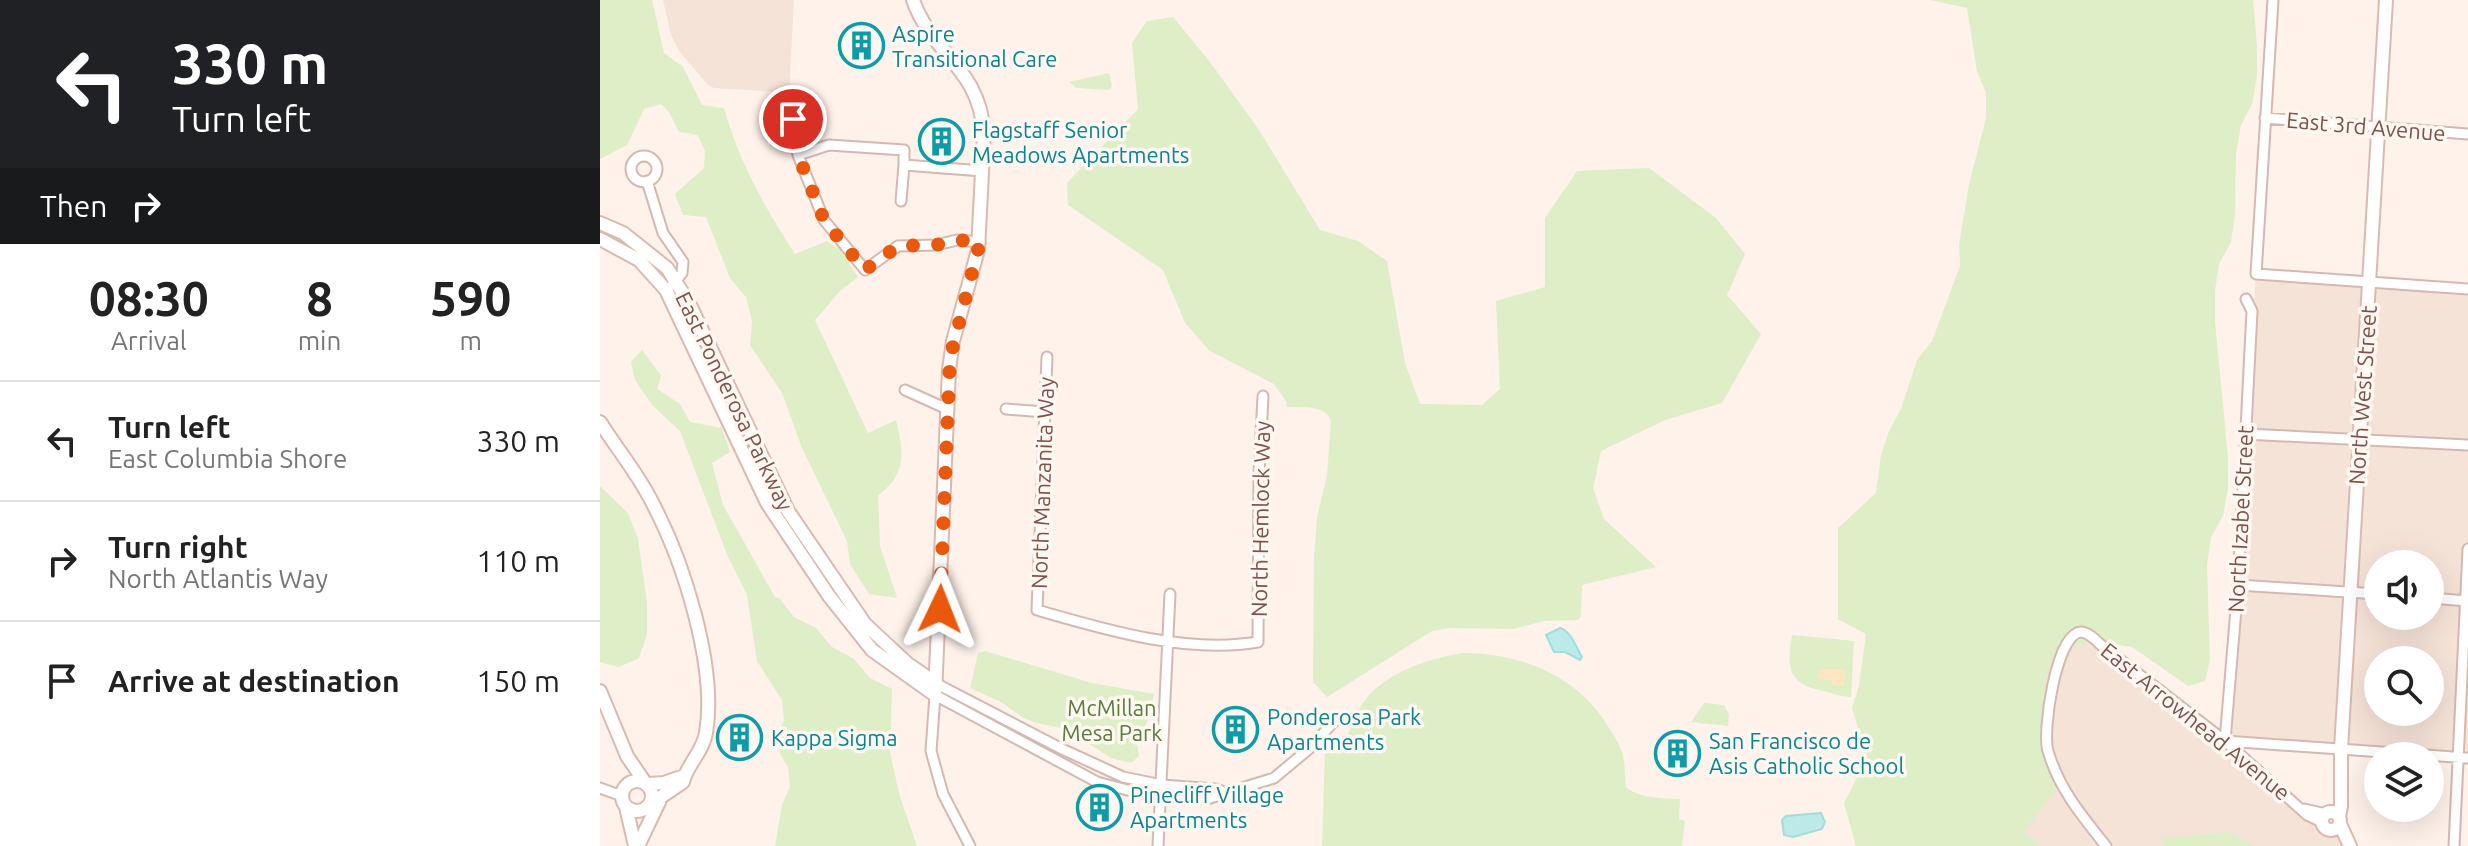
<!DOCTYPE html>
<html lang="en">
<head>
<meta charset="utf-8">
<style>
	:root { --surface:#fff; --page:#f6f6f6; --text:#222; --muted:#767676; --line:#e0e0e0 }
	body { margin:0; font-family:Ubuntu,sans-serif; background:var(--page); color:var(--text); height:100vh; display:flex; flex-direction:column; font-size:30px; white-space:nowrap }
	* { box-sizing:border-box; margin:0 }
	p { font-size:26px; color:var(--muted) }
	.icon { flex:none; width:44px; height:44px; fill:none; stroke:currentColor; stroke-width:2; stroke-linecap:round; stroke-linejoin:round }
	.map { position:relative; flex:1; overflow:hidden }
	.side { display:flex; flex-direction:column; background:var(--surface); width:600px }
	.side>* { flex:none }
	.guide { background:#202124; color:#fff; overflow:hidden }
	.tools { position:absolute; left:1764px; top:550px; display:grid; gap:16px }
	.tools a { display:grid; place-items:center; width:80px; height:80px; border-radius:50%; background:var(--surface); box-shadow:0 8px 32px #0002; font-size:40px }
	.pin { position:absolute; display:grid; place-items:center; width:68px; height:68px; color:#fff; margin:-34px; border:4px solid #fff; border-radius:50%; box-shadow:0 2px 8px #0007 }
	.me { position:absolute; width:88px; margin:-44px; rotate:2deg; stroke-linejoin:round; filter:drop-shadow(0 0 6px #0008) }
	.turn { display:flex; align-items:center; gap:28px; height:168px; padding:0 40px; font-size:36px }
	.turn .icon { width:104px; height:104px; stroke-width:2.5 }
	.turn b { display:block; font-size:56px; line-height:68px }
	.then { display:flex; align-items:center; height:76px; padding:0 40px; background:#0003; gap:16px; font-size:30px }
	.eta { display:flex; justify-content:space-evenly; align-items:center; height:136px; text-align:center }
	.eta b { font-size:48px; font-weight:700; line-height:56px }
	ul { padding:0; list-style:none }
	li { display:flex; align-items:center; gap:24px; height:120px; padding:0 40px; border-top:2px solid var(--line) }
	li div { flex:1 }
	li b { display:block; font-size:30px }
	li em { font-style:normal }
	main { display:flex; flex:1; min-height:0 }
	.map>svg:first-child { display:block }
	.residential { fill:#f6e3d8; fill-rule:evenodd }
	.green { fill:#deeec6 }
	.sand { fill:#ffe6c3 }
	.water { fill:#bceae8; stroke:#a1dddb; stroke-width:2 }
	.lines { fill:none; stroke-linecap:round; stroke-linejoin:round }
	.street-casing { stroke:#d4b9b1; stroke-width:13 }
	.secondary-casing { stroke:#dabab0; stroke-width:16 }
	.street { stroke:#fff; stroke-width:9 }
	.secondary { stroke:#fff; stroke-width:12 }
	.route { stroke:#ea580c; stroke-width:14; stroke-dasharray:0 25.2 }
	.labels { text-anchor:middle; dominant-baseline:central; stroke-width:7; stroke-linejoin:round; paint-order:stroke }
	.culture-label { font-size:22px; fill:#0d838f; stroke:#fff7f2; text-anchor:start }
	.street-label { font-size:22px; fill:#7c524a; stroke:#fff7f2 }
	.park-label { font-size:22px; fill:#5c7c3e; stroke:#fff7f2 }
</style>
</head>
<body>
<main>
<section class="side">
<div class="guide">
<div class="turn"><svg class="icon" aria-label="left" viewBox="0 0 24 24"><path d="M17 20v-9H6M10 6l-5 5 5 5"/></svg><div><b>330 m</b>Turn left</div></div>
<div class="then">Then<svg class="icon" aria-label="right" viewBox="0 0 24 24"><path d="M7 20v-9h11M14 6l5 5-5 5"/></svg></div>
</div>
<div class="eta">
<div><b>08:30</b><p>Arrival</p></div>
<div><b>8</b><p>min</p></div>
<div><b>590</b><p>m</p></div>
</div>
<ul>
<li><svg class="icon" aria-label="left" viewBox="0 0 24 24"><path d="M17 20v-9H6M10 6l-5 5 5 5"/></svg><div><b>Turn left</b><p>East Columbia Shore</p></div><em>330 m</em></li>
<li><svg class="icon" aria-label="right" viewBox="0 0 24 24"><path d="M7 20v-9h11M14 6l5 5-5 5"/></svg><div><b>Turn right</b><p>North Atlantis Way</p></div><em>110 m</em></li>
<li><svg class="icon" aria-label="arrive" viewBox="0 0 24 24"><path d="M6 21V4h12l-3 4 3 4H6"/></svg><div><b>Arrive at destination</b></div><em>150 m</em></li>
</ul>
</section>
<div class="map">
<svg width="1868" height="846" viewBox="0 0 1868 846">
	<rect width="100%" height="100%" fill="#fef2ea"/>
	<path class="residential" d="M63,0H194L189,93L114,88L108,85L79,51L71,35Z
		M1656,274L1868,289V758L1626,742L1752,846H1439L1423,831L1414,645L1486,632L1624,740ZM1778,564H1830V616H1778ZM1778,660H1830V712H1778Z"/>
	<path class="green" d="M0,0H52L64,53L83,67L102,105L124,108C139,162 165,208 195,254L227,241L240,249L258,277L240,291L215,320L268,433L296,420C304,452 307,474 278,495L280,546L297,598L269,594L250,564L247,541L202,448L182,393L150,345L152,321L146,297L130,278L106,217L83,215L75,194L104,168L105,151L98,135L79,132L69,112L61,104L44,109L27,145L0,159Z
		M1330,0H1653L1657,46V76L1652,104L1641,125L1636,153L1635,215L1631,242L1619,264L1615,291V322L1628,457V488L1623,516L1611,537L1607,565L1610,660L1605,681L1588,686L1532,647L1504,643L1476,645L1453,657L1445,682V713L1461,784L1424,831L1441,846H1256L1244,803L1260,772L1263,743L1252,708L1259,686L1266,634L1238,619V528L1276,493L1281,455L1289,431L1301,409L1317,360L1332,341L1360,266L1359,244L1369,185L1386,118V93L1377,71L1367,8Z
		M573,17L610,62L659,130L720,230L758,241L787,261L805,363L820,404L882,405L900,389L896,301L945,287V218L977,171L1049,168L1116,218L1145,254L1127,295L1161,334L1122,403L1065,420L1001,451L993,488L1004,519L1056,567L982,585L981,616L978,620L944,621L913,629L851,628L832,631L727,697L713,682L714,557L717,518L727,475L731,421C725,404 703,408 687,407L686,401L674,384L610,351L585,323L563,270L468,205L467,183L538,109L532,43L547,21Z
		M509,73L512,86L509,90L477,88L469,82Z
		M42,350L61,375L57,389L80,404L90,422L122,428L130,452L112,463L123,505L175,597L179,598L194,617L216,628L232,647L254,659L270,678L292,689L290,753L300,797L317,846H175L182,805L190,787L188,767L180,754L178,734L184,720L182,700L157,661L147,595L128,557L80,431L53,406L35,380L31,362Z
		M0,486L28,513L38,539L47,603V634L39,658L19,667L0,662Z
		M1192,635L1254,641L1251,697C1240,697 1230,692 1219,690C1187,682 1187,666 1192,635Z
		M385,651L492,683L554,694L547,722L537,743L539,756L531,763L511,758L466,729L436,723L422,717L401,702L370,688L378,653Z
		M861,653C920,653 978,675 1009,728C1014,736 1021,746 1023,756C1025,765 1025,777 1026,787C1040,799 1062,798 1080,799L1079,819L1085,821L1082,846H722L725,751C731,747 740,742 746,737C752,730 754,717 759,709C779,674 824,660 861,653Z
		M1104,703L1124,705L1129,714L1128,726L1091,722Z
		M1630,832L1654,846H1564L1561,838Z"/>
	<path class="sand" d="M1219,669H1245L1244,686L1232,685V680L1218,679Z"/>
	<path class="water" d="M960,628C971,631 976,647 982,657L980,660L965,652H954L946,635Z
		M1221,813L1225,822L1222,829L1193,837L1184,835L1182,820L1186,816Z"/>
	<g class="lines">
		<defs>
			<path id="street" d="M1673,0L1656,274L1868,289
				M1665,118L1868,134
				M193,119L198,155L224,220L265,270L298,246L336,245L357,240L380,242
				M198,155L229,145L304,150V165L383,171
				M31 169a13 13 0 1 1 26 0a13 13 0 1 1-26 0Z
				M47,181L63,233L83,262L82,273L72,285
				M301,201L304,165
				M447,357L437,610C506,630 586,654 658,642L659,474L663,396
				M305,390L347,409
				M406,409L444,412
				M1645,434L1868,445
				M1638,585L1778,594
				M1830,598L1868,601
				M337,684L462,749L523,777L562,785L615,789L624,792
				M1625,741L1638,585L1652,311L1646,299
				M1625,741L1868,758
				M0,788L22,796
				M1704,809L1726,814
				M370,846L343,794L331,751L335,695L497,782L550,796L607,799L674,778L710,748L738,717
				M558,846L570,594
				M1506,846C1482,816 1459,789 1448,751C1442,732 1456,633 1481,632C1488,632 1496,640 1501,645L1625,741L1707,815L1722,822
				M1854,846L1868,549"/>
			<path id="secondary" d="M0,223L23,233L67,268L89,303L188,511L265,624L308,664L337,684
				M0,239L39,260L66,290L167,503L229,596L272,650L335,695L349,370L353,341L378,250L384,133C379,67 333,56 313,0
				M0,422C17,449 39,475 53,504C84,563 117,667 106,733C103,752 86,766 83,782L49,805
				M0,691L27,756L44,781
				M22 796a15 15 0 1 1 30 0a15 15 0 1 1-30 0Z
				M48,784L64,783L84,776
				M26,807L35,846
				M1722 821a9 9 0 1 1 18 0a9 9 0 1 1-18 0Z
				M1739,817L1741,806V749L1786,0
				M1740,824L1750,846
				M38,846L59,802"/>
		</defs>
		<use href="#street" class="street-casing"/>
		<use href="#secondary" class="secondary-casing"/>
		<use href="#street" class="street"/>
		<use href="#secondary" class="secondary"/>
	</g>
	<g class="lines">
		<path class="route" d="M193,119L198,155L224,220L265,270L298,246L336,245L357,240L380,242L350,358L340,609"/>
	</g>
	<defs>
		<symbol id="building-ring" viewBox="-11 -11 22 22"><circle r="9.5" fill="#fff7f2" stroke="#0f9aa8" stroke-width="1.5"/><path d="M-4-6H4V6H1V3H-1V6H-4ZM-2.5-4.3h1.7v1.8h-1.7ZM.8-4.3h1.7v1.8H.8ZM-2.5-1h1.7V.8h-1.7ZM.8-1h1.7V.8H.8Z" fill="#0f9aa8"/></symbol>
	</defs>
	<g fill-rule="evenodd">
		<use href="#building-ring" x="236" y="20" width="51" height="51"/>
		<use href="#building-ring" x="316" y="116" width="51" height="51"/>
		<use href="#building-ring" x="610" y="704" width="51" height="51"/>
		<use href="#building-ring" x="114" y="712" width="51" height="51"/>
		<use href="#building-ring" x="1052" y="728" width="51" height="51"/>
		<use href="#building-ring" x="474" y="782" width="51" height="51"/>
	</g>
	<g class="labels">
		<g class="culture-label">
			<text x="292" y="33">Aspire<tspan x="292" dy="25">Transitional Care</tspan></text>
			<text x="372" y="129">Flagstaff Senior<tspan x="372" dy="25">Meadows Apartments</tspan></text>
			<text x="667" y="716">Ponderosa Park<tspan x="667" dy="25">Apartments</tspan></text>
			<text x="171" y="737">Kappa Sigma</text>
			<text x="1109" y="740">San Francisco de<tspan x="1109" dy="25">Asis Catholic School</tspan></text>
			<text x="530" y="794">Pinecliff Village<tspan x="530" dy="25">Apartments</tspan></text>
		</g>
		<g class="street-label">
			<text transform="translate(1766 126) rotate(5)">East 3rd Avenue</text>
			<text transform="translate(1762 395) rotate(-86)">North West Street</text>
			<text transform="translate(135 401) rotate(64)">East Ponderosa Parkway</text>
			<text transform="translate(442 483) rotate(-88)">North Manzanita Way</text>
			<text transform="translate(660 519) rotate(-89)">North Hemlock Way</text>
			<text transform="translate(1640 519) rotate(-87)">North Izabel Street</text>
			<text transform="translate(1596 721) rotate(39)">East Arrowhead Avenue</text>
		</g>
		<g class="park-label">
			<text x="512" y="707">McMillan<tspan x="512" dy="25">Mesa Park</tspan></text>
		</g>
	</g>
</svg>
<div class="tools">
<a><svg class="icon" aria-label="sound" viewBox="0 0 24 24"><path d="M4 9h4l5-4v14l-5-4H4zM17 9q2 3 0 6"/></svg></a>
<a><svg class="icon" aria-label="search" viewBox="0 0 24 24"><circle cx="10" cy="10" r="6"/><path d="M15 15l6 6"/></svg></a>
<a><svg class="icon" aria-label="layers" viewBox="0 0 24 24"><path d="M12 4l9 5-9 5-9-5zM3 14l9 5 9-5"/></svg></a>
</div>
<div class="pin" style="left:193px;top:119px;background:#d93025"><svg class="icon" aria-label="arrive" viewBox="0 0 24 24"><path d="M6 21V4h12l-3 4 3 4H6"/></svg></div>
<svg class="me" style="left:340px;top:609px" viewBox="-20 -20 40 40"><path d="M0-17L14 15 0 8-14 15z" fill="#ea580c" stroke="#fff" stroke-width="4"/></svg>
</div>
</main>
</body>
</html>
